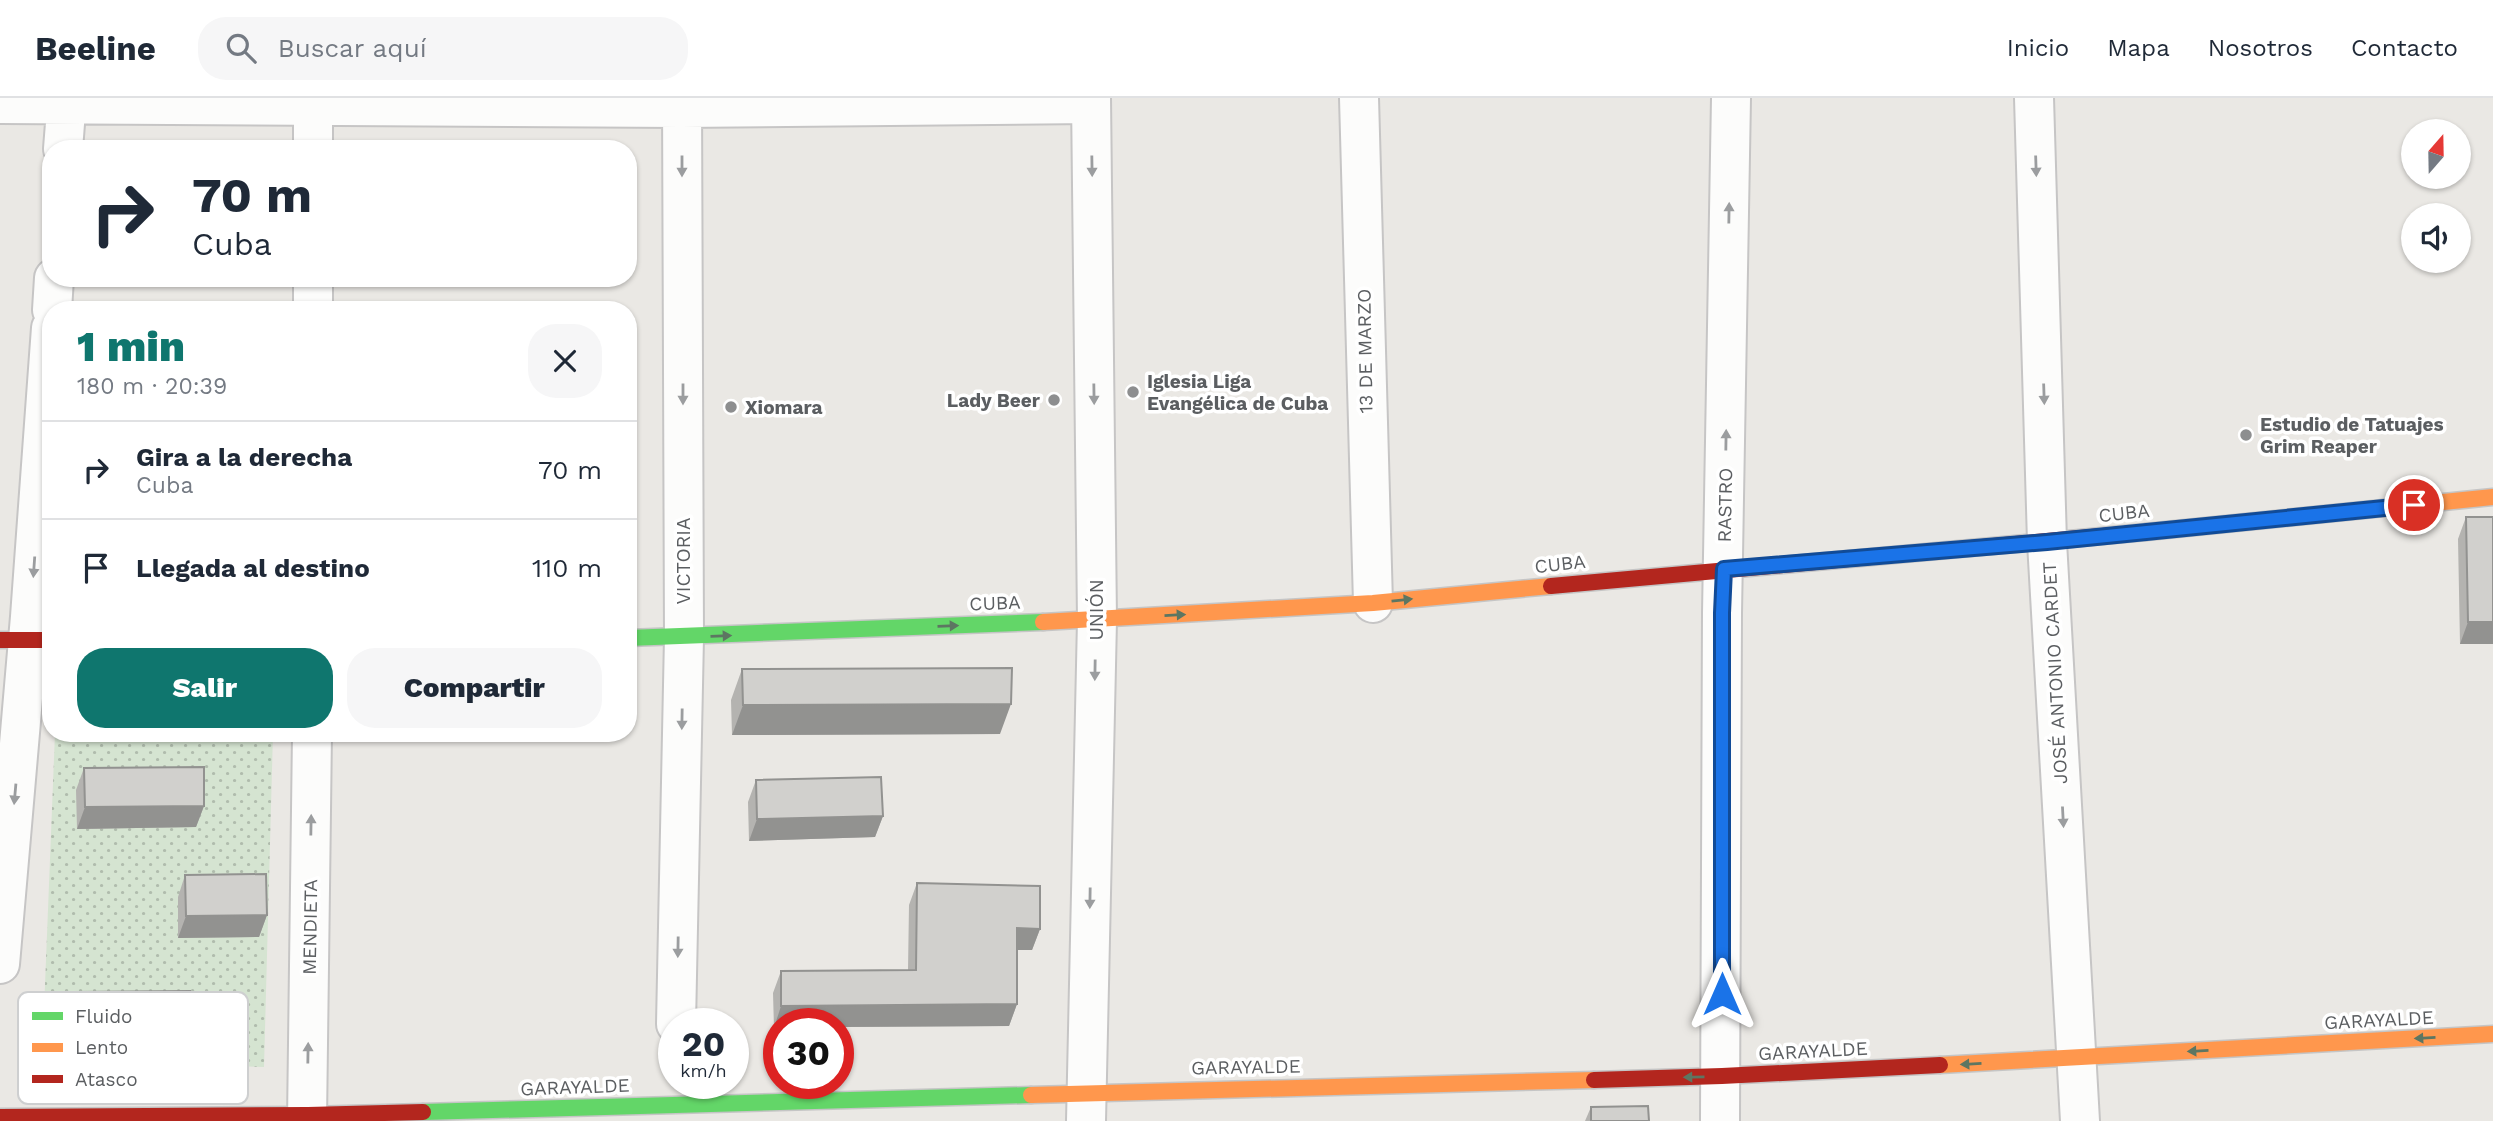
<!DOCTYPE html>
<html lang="es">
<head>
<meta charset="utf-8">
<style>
	:root { --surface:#fff; --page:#f6f6f7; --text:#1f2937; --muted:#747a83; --line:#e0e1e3; --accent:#0f766e }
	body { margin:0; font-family:"Work Sans",sans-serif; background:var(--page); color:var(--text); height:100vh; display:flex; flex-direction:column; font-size:26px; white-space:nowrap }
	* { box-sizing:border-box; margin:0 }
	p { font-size:23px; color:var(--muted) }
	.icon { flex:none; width:38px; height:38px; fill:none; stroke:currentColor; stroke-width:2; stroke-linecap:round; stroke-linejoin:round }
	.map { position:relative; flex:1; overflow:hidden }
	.drawer { position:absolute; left:42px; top:203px; width:595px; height:441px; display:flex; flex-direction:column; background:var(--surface); border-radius:28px; box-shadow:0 2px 5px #0004 }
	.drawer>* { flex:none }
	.hud { position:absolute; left:42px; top:42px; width:595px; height:147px; border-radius:28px; box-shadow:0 2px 5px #0004; background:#fff; color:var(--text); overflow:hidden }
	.needle { width:46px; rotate:20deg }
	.controls { position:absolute; left:2401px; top:21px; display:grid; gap:14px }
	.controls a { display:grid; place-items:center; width:70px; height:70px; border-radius:50%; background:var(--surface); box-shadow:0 2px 5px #0004; font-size:35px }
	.speed { position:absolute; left:658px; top:910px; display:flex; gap:14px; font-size:35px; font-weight:700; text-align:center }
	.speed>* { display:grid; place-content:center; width:91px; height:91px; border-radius:50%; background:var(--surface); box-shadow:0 2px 5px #0004; line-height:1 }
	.speed small { font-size:18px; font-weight:400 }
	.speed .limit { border:10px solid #d22; background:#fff; color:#111 }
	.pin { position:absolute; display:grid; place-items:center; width:60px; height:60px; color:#fff; margin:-30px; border:4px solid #fff; border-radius:50%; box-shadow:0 2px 7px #0007 }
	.me { position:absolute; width:77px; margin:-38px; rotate:0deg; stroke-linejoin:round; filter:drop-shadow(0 0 5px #0008) }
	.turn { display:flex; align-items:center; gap:24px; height:147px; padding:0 35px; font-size:32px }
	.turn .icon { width:91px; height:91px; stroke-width:2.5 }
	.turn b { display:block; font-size:49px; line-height:60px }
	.round { display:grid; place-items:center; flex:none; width:74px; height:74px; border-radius:28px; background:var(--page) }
	.headline { display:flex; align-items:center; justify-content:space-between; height:119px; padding:0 35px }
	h1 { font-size:42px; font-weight:800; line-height:52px; color:var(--accent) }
	.action { display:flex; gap:14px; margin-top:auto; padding:14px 35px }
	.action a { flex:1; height:80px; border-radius:28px; background:var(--accent); color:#fff; font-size:28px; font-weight:800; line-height:80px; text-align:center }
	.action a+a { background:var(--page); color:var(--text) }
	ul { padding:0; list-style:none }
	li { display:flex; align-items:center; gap:21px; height:98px; padding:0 35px; border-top:2px solid var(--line) }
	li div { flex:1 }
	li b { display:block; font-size:26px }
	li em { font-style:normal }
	header { display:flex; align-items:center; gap:42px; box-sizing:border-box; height:98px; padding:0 35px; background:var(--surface); border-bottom:2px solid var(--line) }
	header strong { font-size:33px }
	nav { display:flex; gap:38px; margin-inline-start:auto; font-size:24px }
	.search { width:490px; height:63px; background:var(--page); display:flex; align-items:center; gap:18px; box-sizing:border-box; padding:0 24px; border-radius:28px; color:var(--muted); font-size:26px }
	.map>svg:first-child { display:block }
	.grass { fill:url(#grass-dots) }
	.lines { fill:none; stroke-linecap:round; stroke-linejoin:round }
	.street-casing { stroke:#c6c5c5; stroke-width:42 }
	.fast-casing { stroke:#c5c5c5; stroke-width:19 }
	.slow-casing { stroke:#c5c5c5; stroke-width:19 }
	.jam-casing { stroke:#c5c5c5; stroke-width:19 }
	.street { stroke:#fcfcfb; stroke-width:38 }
	.fast { stroke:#63d668; stroke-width:16 }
	.slow { stroke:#ff974d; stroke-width:16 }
	.jam { stroke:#b3261e; stroke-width:16 }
	.wall { fill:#b4b3b0 }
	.shaded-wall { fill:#929290 }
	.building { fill:#d1d0cd; stroke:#929290; stroke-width:2 }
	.oneway { fill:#9b9d9f }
	.oneway2 { fill:#5d7662 }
	.route-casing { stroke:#114b97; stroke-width:18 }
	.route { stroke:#1a73e8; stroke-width:12 }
	.poi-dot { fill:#8d8e8f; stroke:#fff; stroke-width:2.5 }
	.labels { text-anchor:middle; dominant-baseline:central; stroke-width:7; stroke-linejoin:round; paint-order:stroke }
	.street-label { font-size:19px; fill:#5b5e61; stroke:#fff }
	.poi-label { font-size:19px; font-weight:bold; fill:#5b5e61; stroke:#fff; text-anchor:start }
	.key { fill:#fff; stroke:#cecfd0; stroke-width:2 }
	.key-label { font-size:19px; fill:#5b5e61 }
</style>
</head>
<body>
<header>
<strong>Beeline</strong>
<div class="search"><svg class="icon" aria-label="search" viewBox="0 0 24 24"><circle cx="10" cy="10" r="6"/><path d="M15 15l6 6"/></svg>Buscar aquí</div>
<nav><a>Inicio</a><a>Mapa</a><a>Nosotros</a><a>Contacto</a></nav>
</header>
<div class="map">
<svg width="2493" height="1023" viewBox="0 0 2493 1023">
	<defs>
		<pattern id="grass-dots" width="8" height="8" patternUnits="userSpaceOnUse" patternTransform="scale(1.75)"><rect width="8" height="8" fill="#d5e4d1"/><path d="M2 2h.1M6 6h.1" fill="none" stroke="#b0bcad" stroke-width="1.8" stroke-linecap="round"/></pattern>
	</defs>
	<rect width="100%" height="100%" fill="#eae8e4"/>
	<path class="grass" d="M55,635H273L264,969L42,963Z"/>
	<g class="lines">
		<defs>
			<path id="street" d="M313,0V51
				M1359,0L1373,505
				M2034,0L2047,444L2080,1023
				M0,6L681,10L1091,6
				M63,51L67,0
				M52,212L54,180
				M313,212V180
				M0,866L30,519L51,230
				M676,926L684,539L682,0
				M307,1023L312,635
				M1086,1023L1097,522L1091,0
				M1720,1023L1722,515L1731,0"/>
			<path id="fast" d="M628,540L1043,524
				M423,1014L1031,997"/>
			<path id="slow" d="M2146,434L2493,399
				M1043,524L1373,505L1551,488
				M1940,967L2493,936
				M1031,997L1594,982"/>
			<path id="jam" d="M1551,488L2146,434
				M0,542H51
				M1594,982L1722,978L1940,967
				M0,1019L308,1017L423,1014"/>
		</defs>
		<use href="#street" class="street-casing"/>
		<use href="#fast" class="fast-casing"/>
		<use href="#slow" class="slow-casing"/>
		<use href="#jam" class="jam-casing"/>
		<use href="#street" class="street"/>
		<use href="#fast" class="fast"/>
		<use href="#slow" class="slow"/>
		<use href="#jam" class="jam"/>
	</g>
	<path class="wall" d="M2466,419L2493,546H2460L2458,441Z
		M742,571L1000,636L732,637L731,602Z
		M84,670L204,708L196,729L77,731L76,692Z
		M756,682L883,718L875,739L749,743L748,704Z
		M185,777L267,817L259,839L178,840V799Z
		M917,785L1040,831L1032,852H1017V906L1009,928L838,929V926H779V930H774L773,895L781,873L908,872L909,807Z
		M75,894L190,930L182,952H68V916Z
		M1591,1009L1649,1023H1585Z"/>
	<path class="shaded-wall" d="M2468,524H2493V546H2460Z
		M1011,606L1000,636L732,637L743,607Z
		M204,708L196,729L77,731L85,709Z
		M883,718L875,739L749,743L757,721Z
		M267,817L259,839L178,840L186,818Z
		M1017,830L1040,831L1032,852H1009Z
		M1017,906L1009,928L838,929V926H779V930H774L781,908Z
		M190,930L182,952H68L76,931Z"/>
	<path class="building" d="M2466,419H2493V524H2468Z
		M1012,570L1011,606L743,607L742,571Z
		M204,669V708L85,709L84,670Z
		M881,679L883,718L757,721L756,682Z
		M266,776L267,817L186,818L185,777Z
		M917,785L1040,788V831L1017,830V906L781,908V873L916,872Z
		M190,893V930L76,931L75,894Z
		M1648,1008L1649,1023H1591V1009Z"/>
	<defs><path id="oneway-solid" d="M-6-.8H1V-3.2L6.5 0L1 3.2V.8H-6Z" transform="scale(1.75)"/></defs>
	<g class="oneway">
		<use href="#oneway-solid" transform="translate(682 68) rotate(90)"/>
		<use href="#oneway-solid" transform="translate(1092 68) rotate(89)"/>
		<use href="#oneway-solid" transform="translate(2036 68) rotate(88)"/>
		<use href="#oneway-solid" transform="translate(1729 115) rotate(-89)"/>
		<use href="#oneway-solid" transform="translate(683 296) rotate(90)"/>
		<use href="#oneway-solid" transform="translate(1094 296) rotate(89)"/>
		<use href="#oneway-solid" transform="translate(2044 296) rotate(88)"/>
		<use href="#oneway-solid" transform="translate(1726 342) rotate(-89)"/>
		<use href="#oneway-solid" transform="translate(34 469) rotate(94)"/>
		<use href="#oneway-solid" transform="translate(1095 572) rotate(91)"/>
		<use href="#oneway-solid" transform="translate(682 621) rotate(91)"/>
		<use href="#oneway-solid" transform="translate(15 696) rotate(95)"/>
		<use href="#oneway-solid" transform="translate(2063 719) rotate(87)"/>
		<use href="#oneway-solid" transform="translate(311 727) rotate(-89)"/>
		<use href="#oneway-solid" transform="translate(1090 800) rotate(91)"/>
		<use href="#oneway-solid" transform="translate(678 849) rotate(91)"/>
		<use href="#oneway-solid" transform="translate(308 955) rotate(-89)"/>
	</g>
	<g class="oneway2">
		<use href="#oneway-solid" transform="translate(1402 502) rotate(-6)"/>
		<use href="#oneway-solid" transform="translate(1175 517) rotate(-3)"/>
		<use href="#oneway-solid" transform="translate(948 528) rotate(-2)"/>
		<use href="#oneway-solid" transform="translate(721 538) rotate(-2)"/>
		<use href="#oneway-solid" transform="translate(2425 940) rotate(177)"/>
		<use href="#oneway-solid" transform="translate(2198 953) rotate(177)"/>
		<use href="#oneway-solid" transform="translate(1971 966) rotate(177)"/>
		<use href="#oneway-solid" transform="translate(1694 979) rotate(179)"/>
	</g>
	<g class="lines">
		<defs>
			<path id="route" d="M1722,896V515L1724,471L2047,444L2414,407"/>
		</defs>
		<use href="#route" class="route-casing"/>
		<use href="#route" class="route"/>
	</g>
	<g class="poi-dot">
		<circle cx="1133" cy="294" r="7"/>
		<circle cx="1054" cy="302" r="7"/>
		<circle cx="731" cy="309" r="7"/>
		<circle cx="2246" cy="337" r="7"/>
	</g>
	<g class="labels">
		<g class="street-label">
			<text transform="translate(1365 253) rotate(-91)">13 DE MARZO</text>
			<text transform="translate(1725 407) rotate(-89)">RASTRO</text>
			<text transform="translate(2124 415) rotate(-6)">CUBA</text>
			<text transform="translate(683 463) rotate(-90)">VICTORIA</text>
			<text transform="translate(1560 466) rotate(-6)">CUBA</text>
			<text transform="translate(995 505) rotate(-2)">CUBA</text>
			<text transform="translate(1096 512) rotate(-90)">UNIÓN</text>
			<text transform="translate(2055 575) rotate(-93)">JOSÉ ANTONIO CARDET</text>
			<text transform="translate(310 829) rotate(-89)">MENDIETA</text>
			<text transform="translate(2379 922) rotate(-3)">GARAYALDE</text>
			<text transform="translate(1813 953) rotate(-3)">GARAYALDE</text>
			<text transform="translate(1246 969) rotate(-1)">GARAYALDE</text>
			<text transform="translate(575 989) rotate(-2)">GARAYALDE</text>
		</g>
		<g class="poi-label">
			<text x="1147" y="283">Iglesia Liga<tspan x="1147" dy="22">Evangélica de Cuba</tspan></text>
			<text x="1040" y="302" text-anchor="end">Lady Beer</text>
			<text x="745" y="309">Xiomara</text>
			<text x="2260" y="326">Estudio de Tatuajes<tspan x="2260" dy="22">Grim Reaper</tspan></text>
		</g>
	</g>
	<rect x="18" y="894" width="230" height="112" rx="10" class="key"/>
	<rect x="32" y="914" width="31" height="8" fill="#63d668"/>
	<rect x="32" y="945" width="31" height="9" fill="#ff974d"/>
	<rect x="32" y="977" width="31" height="8" fill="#b3261e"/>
	<g class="key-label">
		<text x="75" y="925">Fluido</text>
		<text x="75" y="956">Lento</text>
		<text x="75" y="988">Atasco</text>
	</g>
</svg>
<div class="controls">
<a><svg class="needle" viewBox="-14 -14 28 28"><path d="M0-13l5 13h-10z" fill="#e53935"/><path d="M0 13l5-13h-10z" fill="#747a83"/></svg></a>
<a><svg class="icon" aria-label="sound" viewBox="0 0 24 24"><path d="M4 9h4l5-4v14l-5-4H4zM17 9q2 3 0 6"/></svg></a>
</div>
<div class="speed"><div>20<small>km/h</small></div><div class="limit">30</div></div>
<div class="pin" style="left:2414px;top:407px;background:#d93025"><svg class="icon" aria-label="arrive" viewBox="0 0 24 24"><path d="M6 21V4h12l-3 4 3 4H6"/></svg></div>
<svg class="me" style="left:1722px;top:896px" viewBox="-20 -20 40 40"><path d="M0-17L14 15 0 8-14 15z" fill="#1a73e8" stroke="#fff" stroke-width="4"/></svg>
<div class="hud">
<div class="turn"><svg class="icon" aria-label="right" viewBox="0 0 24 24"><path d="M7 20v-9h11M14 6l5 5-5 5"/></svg><div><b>70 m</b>Cuba</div></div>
</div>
<section class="drawer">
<div class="headline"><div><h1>1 min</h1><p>180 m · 20:39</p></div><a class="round"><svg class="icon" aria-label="close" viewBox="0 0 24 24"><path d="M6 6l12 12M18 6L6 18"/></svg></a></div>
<ul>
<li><svg class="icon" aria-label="right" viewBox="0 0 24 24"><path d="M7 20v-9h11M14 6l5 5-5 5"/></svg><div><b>Gira a la derecha</b><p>Cuba</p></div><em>70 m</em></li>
<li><svg class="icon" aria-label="arrive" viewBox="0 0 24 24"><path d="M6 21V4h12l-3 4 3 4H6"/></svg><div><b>Llegada al destino</b></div><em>110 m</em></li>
</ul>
<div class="action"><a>Salir</a><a>Compartir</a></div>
</section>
</div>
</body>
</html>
